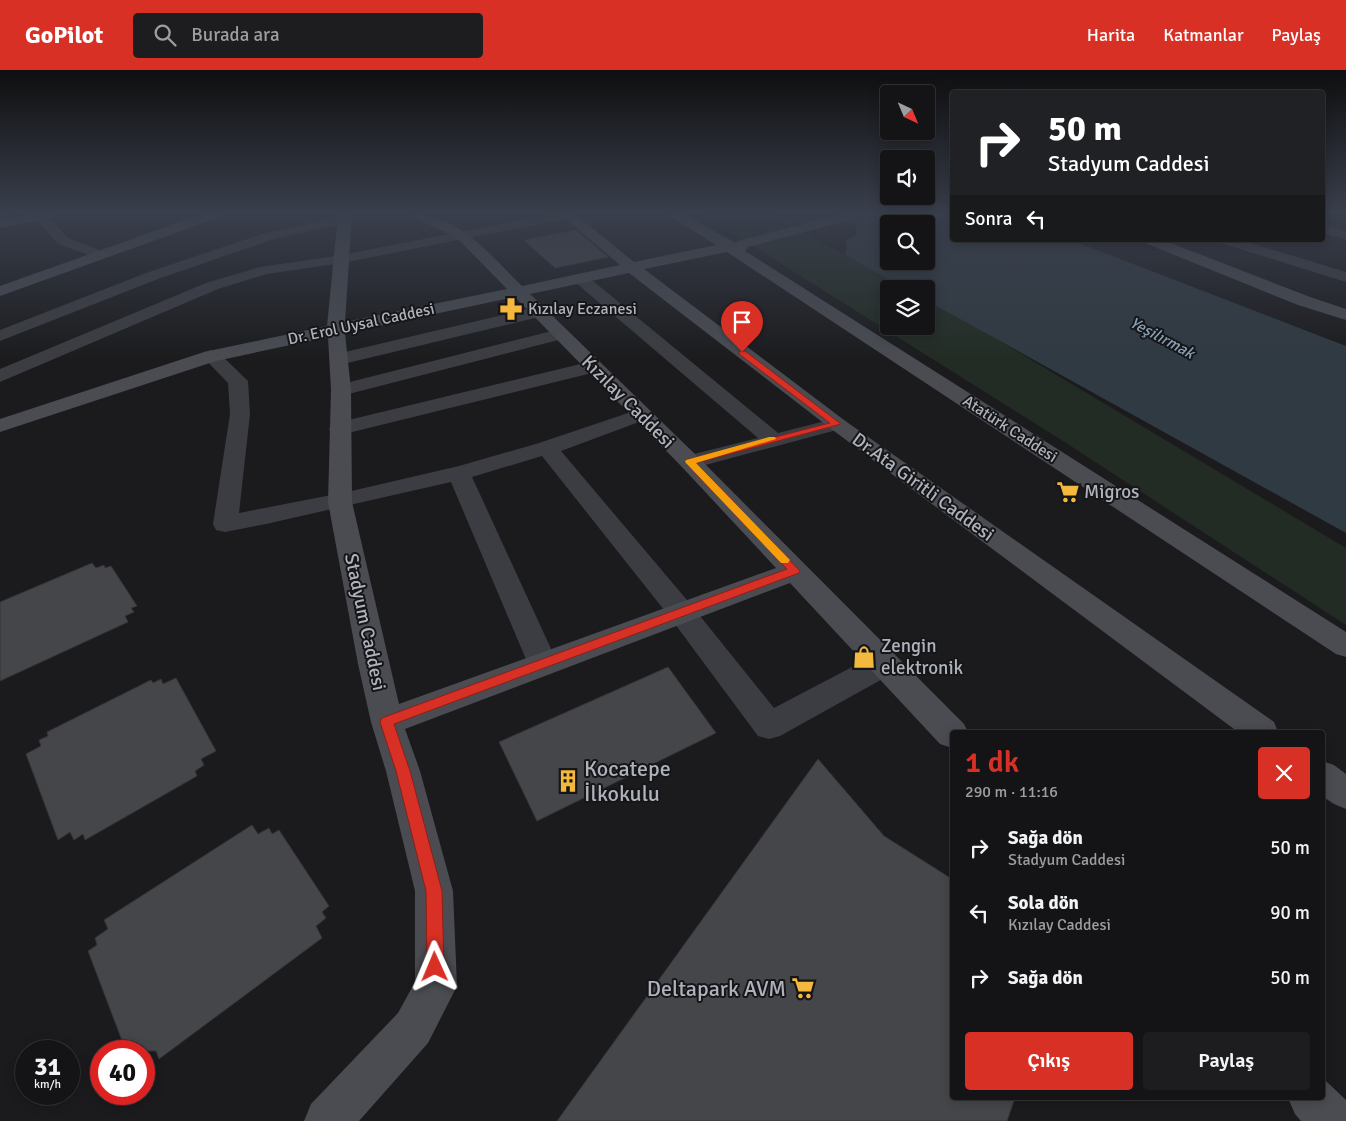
<!DOCTYPE html>
<html lang="tr">
<head>
<meta charset="utf-8">
<style>
	:root { --surface:#141416; --page:#1d1d1f; --text:#f1f3f6; --muted:#9d9ea1; --line:#333335; --accent:#d93025 }
	body { margin:0; font-family:Signika,sans-serif; background:var(--page); color:var(--text); height:100vh; display:flex; flex-direction:column; font-size:19px; white-space:nowrap }
	* { box-sizing:border-box; margin:0 }
	p { font-size:16px; color:var(--muted) }
	.icon { flex:none; width:28px; height:28px; fill:none; stroke:currentColor; stroke-width:2; stroke-linecap:round; stroke-linejoin:round }
	.map { position:relative; flex:1; overflow:hidden }
	.side { position:absolute; left:950px; top:660px; width:375px; height:370px; display:flex; flex-direction:column; background:var(--surface); border-radius:5px; box-shadow:0 2px 12px #0003,0 0 0 1px var(--line) }
	.side>* { flex:none }
	.hud { position:absolute; left:950px; top:20px; width:375px; height:152px; border-radius:5px; box-shadow:0 2px 12px #0003,0 0 0 1px var(--line); background:#202124; color:#fff; overflow:hidden }
	.needle { width:32px; rotate:136deg }
	.controls { position:absolute; left:880px; top:15px; display:grid; gap:10px }
	.controls a { display:grid; place-items:center; width:55px; height:55px; border-radius:5px; background:var(--surface); box-shadow:0 2px 12px #0003,0 0 0 1px var(--line); font-size:25px }
	.speed { position:absolute; left:15px; top:970px; display:flex; gap:10px; font-size:25px; font-weight:700; text-align:center }
	.speed>* { display:grid; place-content:center; width:65px; height:65px; border-radius:50%; background:var(--surface); box-shadow:0 2px 12px #0003,0 0 0 1px var(--line); line-height:1 }
	.speed small { font-size:12px; font-weight:400 }
	.speed .limit { border:8px solid #d22; background:#fff; color:#111 }
	.pin { position:absolute; display:grid; place-items:center; width:42px; height:42px; color:#fff; margin:-51px -21px; border-radius:50% 50% 50% 0; rotate:-45deg; box-shadow:0 0 5px #0007 }
	.pin .icon { rotate:45deg }
	.me { position:absolute; width:55px; margin:-28px; rotate:359deg; stroke-linejoin:round; filter:drop-shadow(0 0 4px #0008) }
	.turn { display:flex; align-items:center; gap:18px; height:105px; padding:0 15px; font-size:22px }
	.turn .icon { width:65px; height:65px; stroke-width:2.5 }
	.turn b { display:block; font-size:35px; line-height:42px }
	.then { display:flex; align-items:center; height:48px; padding:0 15px; background:#0003; gap:10px; font-size:19px }
	.round { display:grid; place-items:center; flex:none; width:52px; height:52px; border-radius:5px; background:var(--page) }
	.summary { display:flex; align-items:center; justify-content:space-between; height:85px; padding:0 15px }
	h1 { font-size:30px; font-weight:600; line-height:38px; color:var(--accent) }
	.action { display:flex; gap:10px; margin-top:auto; padding:10px 15px }
	.action a { flex:1; height:58px; border-radius:5px; background:var(--accent); color:#fff; font-size:20px; font-weight:600; line-height:58px; text-align:center }
	.action a+a { background:var(--page); color:var(--text) }
	ul { padding:0; list-style:none }
	li { display:flex; align-items:center; gap:15px; height:65px; padding:0 15px }
	li div { flex:1 }
	li b { display:block; font-size:19px }
	li em { font-style:normal }
	header { display:flex; align-items:center; gap:30px; box-sizing:border-box; height:70px; padding:0 25px; background:var(--accent); color:#fff }
	header strong { font-size:24px }
	nav { display:flex; gap:28px; margin-inline-start:auto; font-size:18px }
	.search { width:350px; height:45px; background:var(--page); display:flex; align-items:center; gap:12px; box-sizing:border-box; padding:0 18px; border-radius:5px; color:var(--muted); font-size:19px }
	.map>svg:first-child { display:block }
	.green { fill:#222c24 }
	.water { fill:#303a42; fill-rule:evenodd }
	.building { fill:#45464a; stroke:#353539 }
	.lines { fill:none; stroke-linecap:round; stroke-linejoin:round }
	.street { fill:#3c3d42; fill-rule:evenodd }
	.secondary { fill:#4a4c52; fill-rule:evenodd }
	.route { fill:#d93025; stroke:#8d1f18 }
	.slow { fill:#f59e0b }
	.labels { text-anchor:middle; dominant-baseline:central; stroke-width:4; stroke-linejoin:round; paint-order:stroke }
	.far-poi-label { font-size:16px; fill:#aeb2bc; stroke:#161618; text-anchor:start }
	.far-street-label { font-size:16px; fill:#aeb2bc; stroke:#161618 }
	.far-water-label { font-size:16px; font-style:italic; fill:#859fb7; stroke:#161618 }
	.street-label { font-size:19px; fill:#aeb2bc; stroke:#161618 }
	.poi-label { font-size:19px; fill:#aeb2bc; stroke:#161618; text-anchor:start }
	.near-poi-label { font-size:22px; fill:#aeb2bc; stroke:#161618; text-anchor:start }
</style>
</head>
<body>
<header>
<strong>GoPilot</strong>
<div class="search"><svg class="icon" aria-label="search" viewBox="0 0 24 24"><circle cx="10" cy="10" r="6"/><path d="M15 15l6 6"/></svg>Burada ara</div>
<nav><a>Harita</a><a>Katmanlar</a><a>Paylaş</a></nav>
</header>
<div class="map">
<svg width="1346" height="1051" viewBox="0 0 1346 1051">
	<rect width="100%" height="100%" fill="#1b1b1d"/>
	<path class="green" d="M702,144H780L813,168L910,219H889V256H926V227L1346,478V555L1063,371Z"/>
	<path class="water" d="M837,144H952V170H1071L1346,276V463L926,230V219H906L845,185L847,177L845,171L856,165L857,155ZM889,154H926V191H889Z"/>
	<path class="building" d="M576,160L608,187L555,198L524,170Z
		M92,493L96,498L104,495L105,498L111,496L137,536L131,538L134,542L125,546L128,552L0,611V532Z
		M668,597L716,663L537,751L499,672Z
		M176,608L216,681L201,689L204,695L195,701L197,706L85,770L83,764L74,770L70,762L58,770L26,684L41,676L39,670L48,666L47,662L151,610L153,613L161,609L163,614Z
		M818,689L884,766L952,809V1028H1015L1007,1051H557Z
		M252,755L258,764L269,758L272,764L279,760L329,836L322,842L326,848L316,856L322,868L159,989L156,981H126L88,881L97,875L95,868L108,859L104,850Z"/>
	<g class="lines">
		<path class="street" d="M0,144H11L18,152L11,156L6,155L0,148Z
			M36,144H46L68,168L105,182L107,185L105,188L100,189L58,174L36,149L34,146Z
			M550,144H577L570,148L342,193L267,204L218,219L0,312V299L206,213L260,197L342,185Z
			M345,145L352,149L350,152L271,170L158,209L0,271V260L146,203L262,164Z
			M1322,154L1346,161V169L1322,163Z
			M1219,170H1241L1346,202V212L1221,173Z
			M581,204L587,206L778,363L837,348L844,350L848,354L844,358L698,397L690,399L682,397L679,392L682,387L758,368L575,212L573,209L575,206Z
			M537,237L543,238L545,242L543,246L339,295L332,293L330,289L332,285Z
			M560,259L566,260L569,264L566,268L341,326L334,324L331,320L334,316Z
			M211,280L218,282L248,311L250,344L239,443L347,422L459,396L539,373L640,339L647,341L650,345L647,349L561,381L692,536L774,638L873,586L884,582L895,586L899,594L895,602L780,666L769,669L758,666L672,550L542,386L472,407L558,594L554,602L543,606L532,602L528,594L451,412L266,454L225,462L216,460L213,454L230,344L228,313L202,286L204,282Z
			M593,291L600,293L603,297L600,301L340,365L332,364L329,359L332,354Z"/>
		<path class="secondary" d="M31,144H59L52,148L0,158V150Z
			M202,144H222L220,147L0,226V216Z
			M338,144H352L345,252L507,219L457,168L413,147L411,144C459,144 490,185 522,216L620,195L560,144H575L634,192L716,175L667,144H683L736,173L738,171L841,144H863L861,147L748,177L745,181L1346,562V587L1336,584L727,182L644,199L844,350L1274,652L1278,662H1238L830,358L629,203L530,224L698,387L964,654L968,662H952V678L940,674L790,513L405,659L420,701L453,821L457,916L428,973L359,1051H304L311,1034L398,943L415,912V821L386,701L371,652L358,594L328,432L331,320L328,267L216,291L0,362V349L204,282L327,256ZM515,227L682,397L776,498L399,634L352,432L351,320L345,263Z
			M1143,170H1163L1310,227L1346,239V250L1298,235L1145,173Z
			M1322,691L1334,695L1346,704V739L1334,734L1322,726Z
			M1322,1010L1327,1012L1346,1030V1051H1301L1295,1044L1288,1028H1322Z"/>
	</g>
	<linearGradient id="sky" x2="0" y2="1"><stop stop-color="#0f0f10"/><stop offset="0.49" stop-color="#393f4c"/><stop offset="1" stop-color="#393f4c" stop-opacity="0"/></linearGradient>
	<rect width="1346" height="291" fill="url(#sky)"/>
	<path class="route" d="M739,281H745L841,354L696,393L800,501L799,503L394,654L410,701L442,821L444,897L441,903L435,906L429,903L427,897L426,821L396,701L380,652L382,648L787,499L685,392L686,390L830,353L739,284Z"/>
	<path class="slow" d="M769,367H775L776,369L696,393L788,488L790,490L788,493H781L685,392L686,390Z"/>
	<defs>
		<symbol id="pharmacy-bare" viewBox="-9 -9 18 18"><path d="M-2-6h4v4h4v4h-4v4h-4v-4h-4v-4h4Z" fill="#f3b83d" stroke="#161618" stroke-width="2.5" paint-order="stroke"/></symbol>
		<symbol id="supermarket-bare" viewBox="-9 -9 18 18"><path d="M-6-5.5h2.5l.6 2H6L4.5 2H-2.5L-4.4-4H-6ZM-1.5 3.2a1.3 1.3 0 1 0 .1 0ZM3 3.2a1.3 1.3 0 1 0 .1 0Z" fill="#f3b83d" stroke="#161618" stroke-width="2.5" paint-order="stroke"/></symbol>
		<symbol id="shop-bare" viewBox="-9 -9 18 18"><path d="M-5-2.5h2.3a2.7 3.5 0 0 1 5.4 0H5L5.5 6h-11ZM-1.5-2.5h3a1.5 2.3 0 0 0-3 0Z" fill="#f3b83d" stroke="#161618" stroke-width="2.5" paint-order="stroke"/></symbol>
		<symbol id="building-bare" viewBox="-9 -9 18 18"><path d="M-4-6H4V6H1V3H-1V6H-4ZM-2.5-4.3h1.7v1.8h-1.7ZM.8-4.3h1.7v1.8H.8ZM-2.5-1h1.7V.8h-1.7ZM.8-1h1.7V.8H.8Z" fill="#f3b83d" stroke="#161618" stroke-width="2.5" paint-order="stroke"/></symbol>
	</defs>
	<g fill-rule="evenodd">
		<use href="#pharmacy-bare" x="495" y="223" width="32" height="32"/>
		<use href="#supermarket-bare" x="1052" y="406" width="32" height="32"/>
		<use href="#shop-bare" x="848" y="571" width="32" height="32"/>
		<use href="#building-bare" x="552" y="695" width="32" height="32"/>
		<use href="#supermarket-bare" x="787" y="902" width="32" height="32"/>
	</g>
	<g class="labels">
		<g class="far-poi-label">
			<text x="528" y="239">Kızılay Eczanesi</text>
		</g>
		<g class="far-street-label">
			<text transform="translate(361 254) rotate(-12)">Dr. Erol Uysal Caddesi</text>
			<text transform="translate(1010 359) rotate(33)">Atatürk Caddesi</text>
		</g>
		<g class="far-water-label">
			<text transform="translate(1162 268) rotate(28)">Yeşilırmak</text>
		</g>
		<g class="street-label">
			<text transform="translate(628 332) rotate(45)">Kızılay Caddesi</text>
			<text transform="translate(923 417) rotate(36)">Dr.Ata Giritli Caddesi</text>
			<text transform="translate(365 552) rotate(78)">Stadyum Caddesi</text>
		</g>
		<g class="poi-label">
			<text x="1084" y="422">Migros</text>
			<text x="881" y="576">Zengin<tspan x="881" dy="22">elektronik</tspan></text>
		</g>
		<g class="near-poi-label">
			<text x="584" y="698">Kocatepe<tspan x="584" dy="25">İlkokulu</tspan></text>
			<text x="786" y="918" text-anchor="end">Deltapark AVM</text>
		</g>
	</g>
</svg>
<div class="controls">
<a><svg class="needle" viewBox="-14 -14 28 28"><path d="M0-13l5 13h-10z" fill="#e53935"/><path d="M0 13l5-13h-10z" fill="#9d9ea1"/></svg></a>
<a><svg class="icon" aria-label="sound" viewBox="0 0 24 24"><path d="M4 9h4l5-4v14l-5-4H4zM17 9q2 3 0 6"/></svg></a>
<a><svg class="icon" aria-label="search" viewBox="0 0 24 24"><circle cx="10" cy="10" r="6"/><path d="M15 15l6 6"/></svg></a>
<a><svg class="icon" aria-label="layers" viewBox="0 0 24 24"><path d="M12 4l9 5-9 5-9-5zM3 14l9 5 9-5"/></svg></a>
</div>
<div class="speed"><div>31<small>km/h</small></div><div class="limit">40</div></div>
<div class="pin" style="left:742px;top:282px;background:#d93025"><svg class="icon" aria-label="arrive" viewBox="0 0 24 24"><path d="M6 21V4h12l-3 4 3 4H6"/></svg></div>
<svg class="me" style="left:435px;top:897px" viewBox="-20 -20 40 40"><path d="M0-17L14 15 0 8-14 15z" fill="#d93025" stroke="#fff" stroke-width="4"/></svg>
<div class="hud">
<div class="turn"><svg class="icon" aria-label="right" viewBox="0 0 24 24"><path d="M7 20v-9h11M14 6l5 5-5 5"/></svg><div><b>50 m</b>Stadyum Caddesi</div></div>
<div class="then">Sonra<svg class="icon" aria-label="left" viewBox="0 0 24 24"><path d="M17 20v-9H6M10 6l-5 5 5 5"/></svg></div>
</div>
<section class="side">
<div class="summary"><div><h1>1 dk</h1><p>290 m · 11:16</p></div><a class="round" style="background:#d93025;color:#fff"><svg class="icon" aria-label="close" viewBox="0 0 24 24"><path d="M6 6l12 12M18 6L6 18"/></svg></a></div>
<ul>
<li><svg class="icon" aria-label="right" viewBox="0 0 24 24"><path d="M7 20v-9h11M14 6l5 5-5 5"/></svg><div><b>Sağa dön</b><p>Stadyum Caddesi</p></div><em>50 m</em></li>
<li><svg class="icon" aria-label="left" viewBox="0 0 24 24"><path d="M17 20v-9H6M10 6l-5 5 5 5"/></svg><div><b>Sola dön</b><p>Kızılay Caddesi</p></div><em>90 m</em></li>
<li><svg class="icon" aria-label="right" viewBox="0 0 24 24"><path d="M7 20v-9h11M14 6l5 5-5 5"/></svg><div><b>Sağa dön</b></div><em>50 m</em></li>
</ul>
<div class="action"><a>Çıkış</a><a>Paylaş</a></div>
</section>
</div>
</body>
</html>
